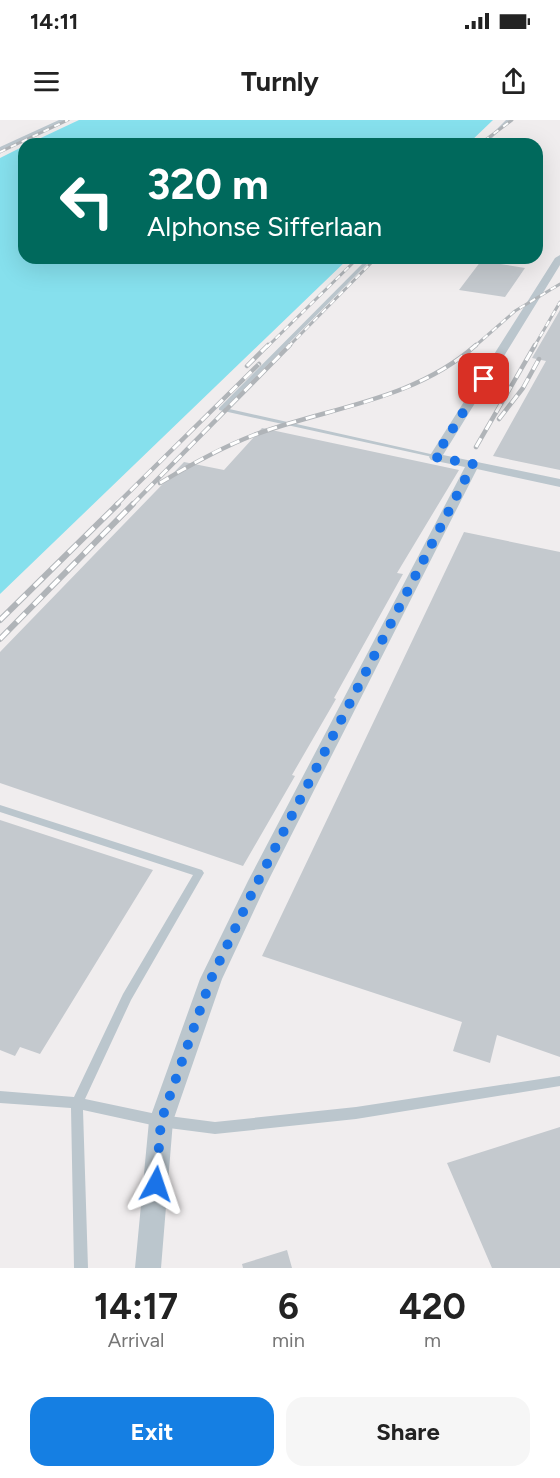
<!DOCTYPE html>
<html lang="en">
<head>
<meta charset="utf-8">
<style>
	:root { --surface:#fff; --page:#f6f6f6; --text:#222; --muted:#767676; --accent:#157fe3 }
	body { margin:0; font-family:Figtree,sans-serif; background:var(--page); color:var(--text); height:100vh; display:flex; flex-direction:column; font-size:22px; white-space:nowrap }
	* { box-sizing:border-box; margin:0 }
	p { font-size:20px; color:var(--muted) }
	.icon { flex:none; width:33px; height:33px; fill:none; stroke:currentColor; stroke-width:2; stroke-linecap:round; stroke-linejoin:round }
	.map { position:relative; height:1148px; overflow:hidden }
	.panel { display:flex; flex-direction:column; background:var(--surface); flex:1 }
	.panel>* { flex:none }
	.banner { position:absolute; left:18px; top:18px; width:525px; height:126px; border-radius:18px; box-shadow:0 6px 24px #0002; background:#00695c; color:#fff; overflow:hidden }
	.pin { position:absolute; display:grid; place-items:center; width:51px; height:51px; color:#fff; margin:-26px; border-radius:12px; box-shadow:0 3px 9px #0006 }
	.me { position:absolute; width:66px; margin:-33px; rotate:5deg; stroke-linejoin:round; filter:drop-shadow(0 0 4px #0008) }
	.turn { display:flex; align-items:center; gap:21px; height:126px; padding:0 30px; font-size:27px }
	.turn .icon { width:78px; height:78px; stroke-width:2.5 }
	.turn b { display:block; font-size:42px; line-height:51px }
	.eta { display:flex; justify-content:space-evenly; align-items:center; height:102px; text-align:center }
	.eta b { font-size:36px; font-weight:700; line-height:42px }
	.cta { display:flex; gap:12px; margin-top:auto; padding:12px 30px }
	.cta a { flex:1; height:69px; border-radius:18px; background:var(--accent); color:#fff; font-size:24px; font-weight:700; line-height:69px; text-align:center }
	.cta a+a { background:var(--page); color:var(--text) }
	.status { display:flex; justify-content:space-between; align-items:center; height:42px; padding:0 30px; background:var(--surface); direction:ltr }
	.status svg { height:16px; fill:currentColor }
	header { display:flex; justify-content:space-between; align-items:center; height:78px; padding:0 30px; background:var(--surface); font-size:27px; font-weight:700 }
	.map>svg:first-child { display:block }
	.water { fill:#86e0ed }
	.building { fill:#c4c9ce }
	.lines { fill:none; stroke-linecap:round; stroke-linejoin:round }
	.lane { fill:#bbc6cd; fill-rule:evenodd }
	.street { fill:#bbc6cd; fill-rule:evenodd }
	.rail-far2-casing { stroke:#b0b4b8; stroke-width:3 }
	.rail-far1-casing { stroke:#b0b4b8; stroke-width:4.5 }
	.rail-casing { stroke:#b0b4b8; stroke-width:6 }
	.rail-far2 { stroke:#fff; stroke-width:2; stroke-dasharray:6; stroke-linecap:butt }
	.rail-far1 { stroke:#fff; stroke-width:3; stroke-dasharray:10; stroke-linecap:butt }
	.rail { stroke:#fff; stroke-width:4; stroke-dasharray:12; stroke-linecap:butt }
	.route { stroke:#1a73e8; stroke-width:10; stroke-dasharray:0 18 }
</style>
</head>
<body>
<div class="status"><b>14:11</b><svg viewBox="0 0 49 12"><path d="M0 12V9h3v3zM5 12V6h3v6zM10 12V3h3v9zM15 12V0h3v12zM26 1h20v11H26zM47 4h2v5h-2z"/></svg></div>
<header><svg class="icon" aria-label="menu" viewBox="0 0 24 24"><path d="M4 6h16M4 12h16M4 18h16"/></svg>Turnly<svg class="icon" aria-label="share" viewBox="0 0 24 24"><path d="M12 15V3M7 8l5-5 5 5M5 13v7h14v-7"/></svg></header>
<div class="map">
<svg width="560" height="1148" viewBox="0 0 560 1148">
	<rect width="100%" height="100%" fill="#f0edee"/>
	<path class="water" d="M79,0H493L468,24H28Z
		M24,26V138H349L0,474V38Z"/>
	<path class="building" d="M481,141L525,148L505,177L459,170Z
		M560,190V350L493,336L546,241L532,238Z
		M262,308L459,350L397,453L403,454L334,578L336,579L292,655L295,656L243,746L0,663V532L184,342L224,350Z
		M464,412L560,432V937L497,915L490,943L453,931L462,902L262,836Z
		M0,700L153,750L40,934L20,927L15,936L0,930Z
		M560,1007V1148H492L447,1043Z
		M287,1130L292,1148H243L242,1144Z"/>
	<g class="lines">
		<path class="lane" d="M506,0H510L486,24H482Z
			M368,138H373L225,288L435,335L438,337L437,338L219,290V288Z
			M0,685L202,750L204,753L131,880L85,979L161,995L215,1002L356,987L560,956V966L356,999L215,1014L161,1007L83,990L88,1148H74L71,988L0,983V971L74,977L123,874L193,755L0,692Z"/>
		<path class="street" d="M59,0H67L0,32V27Z
			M560,135V145L443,335L560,359V367L477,349L265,767L222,859L173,1001L161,1148H135L149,1001L200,859L248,761L465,347L431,340L429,337L555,138Z"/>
		<defs>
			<path id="rail-far2" d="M484,21L512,0
				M0,32L68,0
				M267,227L358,138
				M288,227L376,138
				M474,227L515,191L560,164
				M534,227L560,182"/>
			<path id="rail-far1" d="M247,246L268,225
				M499,299L523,268L539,239
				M476,327L535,225
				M160,363C190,345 220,328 254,315C329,287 413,281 476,225
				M116,385L259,244
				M132,385L290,225"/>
			<path id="rail" d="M0,500L118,384
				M0,519L133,384"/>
		</defs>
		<use href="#rail-far2" class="rail-far2-casing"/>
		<use href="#rail-far1" class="rail-far1-casing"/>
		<use href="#rail" class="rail-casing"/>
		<use href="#rail-far2" class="rail-far2"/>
		<use href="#rail-far1" class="rail-far1"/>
		<use href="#rail" class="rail"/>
	</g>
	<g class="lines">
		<path class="route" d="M156,1064L161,1001L211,859L255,767L473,344L435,337L484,259"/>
	</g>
</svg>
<div class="pin" style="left:484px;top:259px;background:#d93025"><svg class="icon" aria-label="arrive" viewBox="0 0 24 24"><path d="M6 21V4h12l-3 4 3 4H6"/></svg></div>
<svg class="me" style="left:156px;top:1064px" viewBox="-20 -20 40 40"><path d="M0-17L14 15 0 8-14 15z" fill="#1a73e8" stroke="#fff" stroke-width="4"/></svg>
<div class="banner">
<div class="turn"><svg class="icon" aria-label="left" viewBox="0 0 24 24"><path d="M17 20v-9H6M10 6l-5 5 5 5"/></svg><div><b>320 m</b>Alphonse Sifferlaan</div></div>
</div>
</div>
<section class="panel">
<div class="eta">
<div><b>14:17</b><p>Arrival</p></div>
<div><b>6</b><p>min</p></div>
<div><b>420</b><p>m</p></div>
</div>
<div class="cta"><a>Exit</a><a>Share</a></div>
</section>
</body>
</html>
